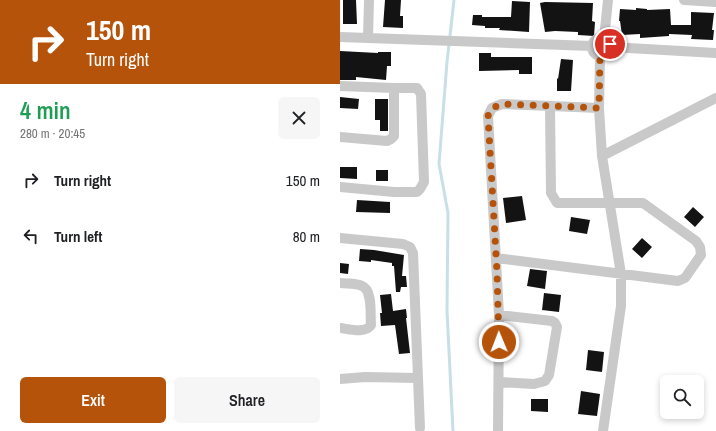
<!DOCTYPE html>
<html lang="en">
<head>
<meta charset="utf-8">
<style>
	:root { --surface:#fff; --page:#f6f6f6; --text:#202124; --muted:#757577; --accent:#b45309 }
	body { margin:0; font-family:"Archivo Narrow",sans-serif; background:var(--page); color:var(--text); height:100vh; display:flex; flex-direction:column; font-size:15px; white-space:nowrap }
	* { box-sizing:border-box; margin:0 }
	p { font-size:13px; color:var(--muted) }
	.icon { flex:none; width:22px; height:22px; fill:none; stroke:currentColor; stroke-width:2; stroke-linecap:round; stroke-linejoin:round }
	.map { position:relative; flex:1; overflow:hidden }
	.side { display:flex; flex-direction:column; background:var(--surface); width:340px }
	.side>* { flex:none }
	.guide { background:#b45309; color:#fff; overflow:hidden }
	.buttons { position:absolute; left:320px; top:375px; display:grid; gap:8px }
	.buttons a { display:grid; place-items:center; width:44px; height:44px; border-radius:6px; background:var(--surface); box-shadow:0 2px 6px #0003; font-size:20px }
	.pin { position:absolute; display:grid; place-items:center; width:34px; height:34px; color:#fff; margin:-17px; border:2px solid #fff; border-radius:50%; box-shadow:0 1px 4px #0007 }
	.me { position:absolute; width:44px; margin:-22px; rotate:359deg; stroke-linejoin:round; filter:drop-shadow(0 0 3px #0008) }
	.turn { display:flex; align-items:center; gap:14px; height:84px; padding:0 20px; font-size:18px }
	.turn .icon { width:52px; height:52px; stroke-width:2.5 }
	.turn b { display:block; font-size:28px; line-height:34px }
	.round { display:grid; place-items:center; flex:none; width:42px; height:42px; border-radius:6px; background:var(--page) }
	.summary { display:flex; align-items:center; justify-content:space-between; height:68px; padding:0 20px }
	h1 { font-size:24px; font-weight:600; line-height:30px; color:#1e9e55 }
	.button { display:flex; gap:8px; margin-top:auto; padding:8px 20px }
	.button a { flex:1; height:46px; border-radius:6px; background:var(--accent); color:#fff; font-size:16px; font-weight:600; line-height:46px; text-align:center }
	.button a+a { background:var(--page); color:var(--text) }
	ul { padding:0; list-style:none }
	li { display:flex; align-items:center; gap:12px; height:56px; padding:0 20px }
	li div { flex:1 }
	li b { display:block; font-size:15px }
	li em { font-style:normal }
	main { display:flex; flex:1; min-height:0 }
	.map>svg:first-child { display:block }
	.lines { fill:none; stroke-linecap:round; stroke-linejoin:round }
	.stream { stroke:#c9dfe6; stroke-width:3 }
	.building { fill:#131313 }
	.street { stroke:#c9c9c9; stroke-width:10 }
	.route { stroke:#b45309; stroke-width:7; stroke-dasharray:0 12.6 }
</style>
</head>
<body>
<main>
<section class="side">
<div class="guide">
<div class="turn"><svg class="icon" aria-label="right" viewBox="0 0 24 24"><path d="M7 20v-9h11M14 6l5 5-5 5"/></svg><div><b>150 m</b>Turn right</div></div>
</div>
<div class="summary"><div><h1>4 min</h1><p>280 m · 20:45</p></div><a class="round"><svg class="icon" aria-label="close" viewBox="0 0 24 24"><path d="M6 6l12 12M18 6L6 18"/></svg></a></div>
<ul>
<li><svg class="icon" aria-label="right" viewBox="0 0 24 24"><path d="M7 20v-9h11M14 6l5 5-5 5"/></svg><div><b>Turn right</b></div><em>150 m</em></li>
<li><svg class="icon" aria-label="left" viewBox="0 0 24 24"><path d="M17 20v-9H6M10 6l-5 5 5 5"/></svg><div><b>Turn left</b></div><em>80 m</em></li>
</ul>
<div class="button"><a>Exit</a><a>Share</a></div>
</section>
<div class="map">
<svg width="376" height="431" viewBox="0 0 376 431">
	<rect width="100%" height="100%" fill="#fff"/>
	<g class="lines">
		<path class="stream" d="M113,431L107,311L108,213L99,164L107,62L114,0"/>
	</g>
	<path class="building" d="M3,0H16L17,24H3Z
		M45,0H61L60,16H63V28L43,27Z
		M172,1L190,2L189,32L159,30L160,28H145V26L132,25L133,15H142V17H171Z
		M205,2L253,3L252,21L255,22L254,36L238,35V32L215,31L205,32L200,3Z
		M296,8L307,9V10L330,9L331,25H351V12L374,13L372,30H374L373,40L351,39L352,35L329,34V36L300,38V34L282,35L280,21H279L280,9L296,10Z
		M0,51L38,53V52H51V66H47L46,80L16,77V80H0Z
		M139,53H151V57H192V74H179V70L139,71Z
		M221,59L233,60L231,91H217V78L218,79Z
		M0,97L19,99L18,109L0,108Z
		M35,99H48V131H40V120H35Z
		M0,167H17V179L0,178Z
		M36,170H48V181H36Z
		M182,196L186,220L166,223L163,198Z
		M17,200L50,202V213L16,212Z
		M353,207L364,217L355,227L344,217Z
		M231,217L250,220L247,234L229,231Z
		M302,238L312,247L302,258L292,249Z
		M20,249L34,250L64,255L62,276H66L67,287H61L60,292H56L54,266H52V263L31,260V262L19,261Z
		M0,263L9,264L8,274L0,273Z
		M190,269L207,271L205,289L187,286Z
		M204,293L221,295L219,312L202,310Z
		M51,294L53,311L66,309L67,318H66L70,353L59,354L55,325L41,326L40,313H42L40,295Z
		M248,350L264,352L262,372L246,370Z
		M241,391L260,394L257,416L238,414Z
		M191,399H208V412L191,411Z"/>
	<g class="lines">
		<path class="street" d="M344,0L376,2
			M0,37L252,46
			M28,38L29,0
			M252 47a9 9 0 1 1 18 0a9 9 0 1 1-18 0Z
			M264,39L268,0
			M271,47L376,53
			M260,57L259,108L262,156L281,274V306L263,431
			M0,86L54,88V136L51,139L47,141L0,137
			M262,156L376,98
			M0,187L54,192H77L80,189L84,182L81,94L77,88H54
			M0,238L63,244L70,247L73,253L80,428
			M156,258L338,281L345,278L361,255L360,247L356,241L303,203H217L211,193L210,106
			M0,283C7,284 16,283 22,286C33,290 30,315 31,325C25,334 9,329 0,328
			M159,315L212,321L215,323L217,327L209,375L205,381L194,384L159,382
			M0,379L25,377L78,378
			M158,431L159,315L148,116L152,108L162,104L259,108"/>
	</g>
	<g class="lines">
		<path class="route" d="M159,342L157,272L148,116L152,108L162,104L259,108L260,56C266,56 271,51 270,44"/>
	</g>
</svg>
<div class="buttons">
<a><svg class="icon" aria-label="search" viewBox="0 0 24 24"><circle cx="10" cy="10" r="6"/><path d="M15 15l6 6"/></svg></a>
</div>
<div class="pin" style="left:270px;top:44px;background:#d93025"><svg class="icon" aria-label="arrive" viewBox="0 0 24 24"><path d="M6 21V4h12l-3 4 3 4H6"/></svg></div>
<svg class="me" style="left:159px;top:342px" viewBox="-20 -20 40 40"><circle r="17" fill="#b45309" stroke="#fff" stroke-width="3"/><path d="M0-11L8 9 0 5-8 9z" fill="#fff"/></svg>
</div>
</main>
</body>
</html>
